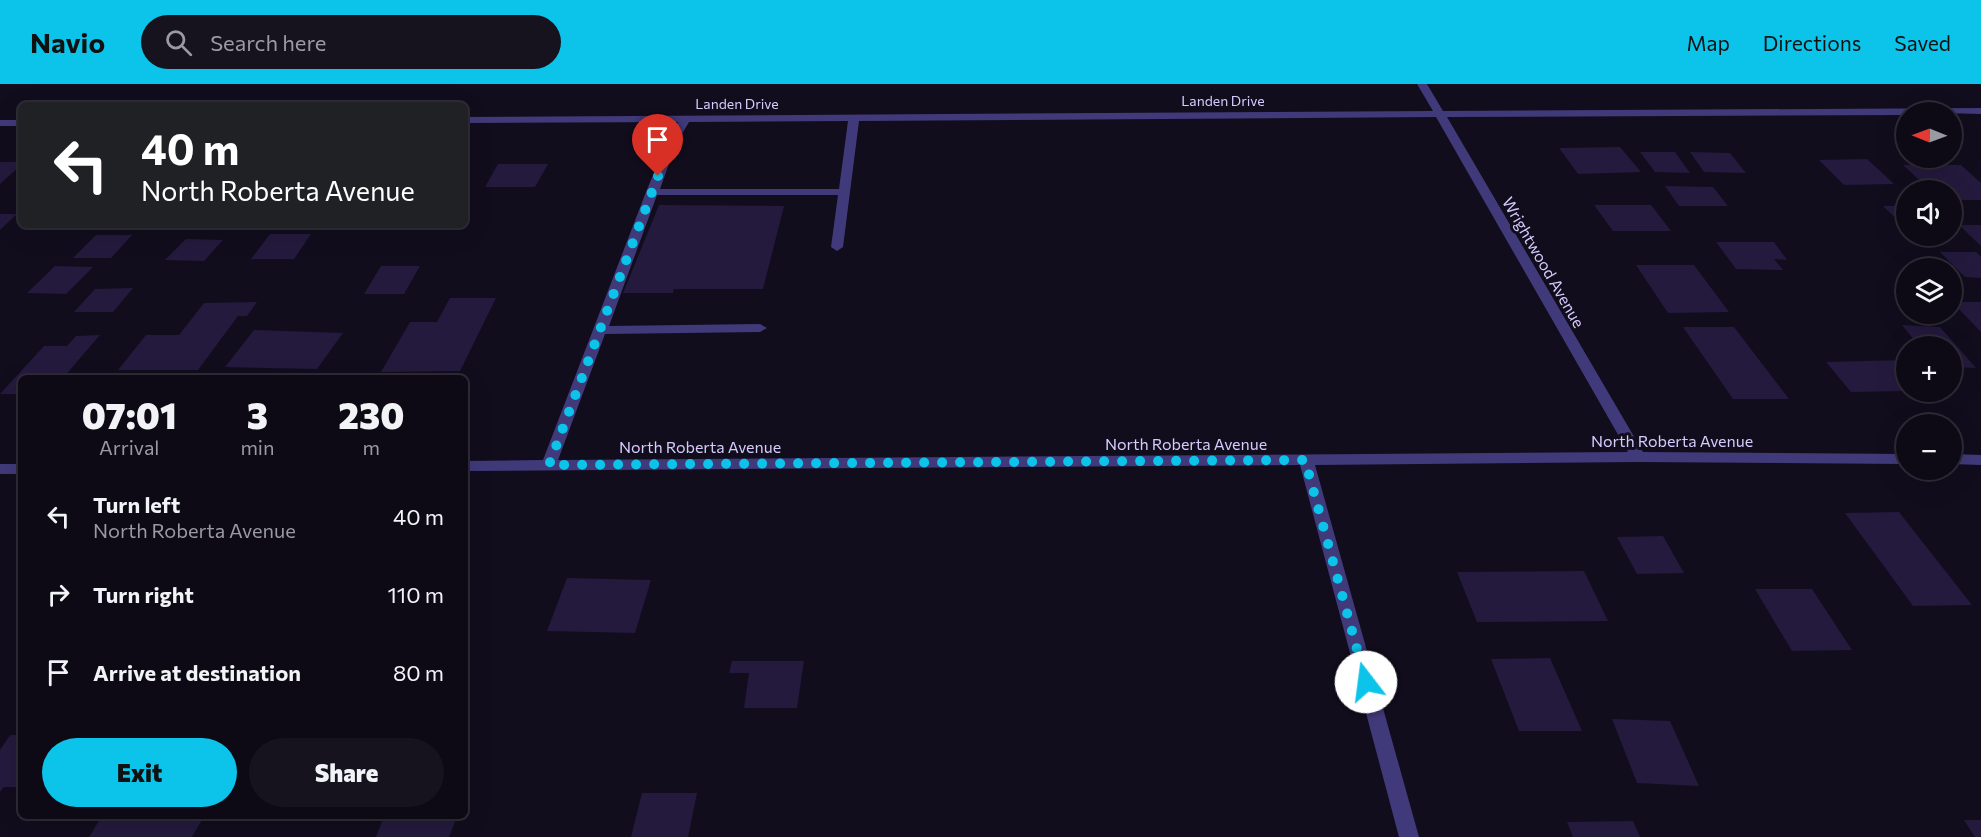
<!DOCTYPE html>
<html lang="en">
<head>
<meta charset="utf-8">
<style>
	:root { --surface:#0d0a16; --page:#16131f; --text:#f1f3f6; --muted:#9a9aa1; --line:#2d2b35; --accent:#0cc4e9 }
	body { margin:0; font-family:Commissioner,sans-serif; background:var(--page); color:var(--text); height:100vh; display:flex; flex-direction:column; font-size:22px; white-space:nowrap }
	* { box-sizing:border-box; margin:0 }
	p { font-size:20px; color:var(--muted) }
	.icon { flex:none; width:33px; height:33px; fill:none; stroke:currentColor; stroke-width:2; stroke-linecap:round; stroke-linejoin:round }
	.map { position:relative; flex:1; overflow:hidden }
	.drawer { position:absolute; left:18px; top:291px; width:450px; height:444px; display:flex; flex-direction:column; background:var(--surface); border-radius:9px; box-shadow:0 6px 24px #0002,0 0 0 2px var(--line) }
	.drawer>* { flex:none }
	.top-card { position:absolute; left:18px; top:18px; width:450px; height:126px; border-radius:9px; box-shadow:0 6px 24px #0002,0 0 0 2px var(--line); background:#202124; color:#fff; overflow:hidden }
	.needle { width:39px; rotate:271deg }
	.fabs { position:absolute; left:1896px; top:18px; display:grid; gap:12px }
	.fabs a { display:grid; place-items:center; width:66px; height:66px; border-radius:50%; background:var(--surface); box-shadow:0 6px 24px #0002,0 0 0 2px var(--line); font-size:30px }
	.pin { position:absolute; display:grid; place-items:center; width:51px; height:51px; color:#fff; margin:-62px -26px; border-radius:50% 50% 50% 0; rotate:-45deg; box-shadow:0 0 6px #0007 }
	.pin .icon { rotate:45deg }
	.me { position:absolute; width:66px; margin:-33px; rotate:345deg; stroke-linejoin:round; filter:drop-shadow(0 0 4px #0008) }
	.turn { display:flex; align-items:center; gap:21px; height:126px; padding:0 24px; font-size:27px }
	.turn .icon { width:78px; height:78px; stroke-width:2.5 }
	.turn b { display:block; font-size:42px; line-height:51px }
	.eta { display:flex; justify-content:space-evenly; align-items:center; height:102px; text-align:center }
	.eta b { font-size:36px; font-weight:800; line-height:42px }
	.primary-button { display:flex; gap:12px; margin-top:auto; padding:12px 24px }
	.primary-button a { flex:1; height:69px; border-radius:36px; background:var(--accent); color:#111; font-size:24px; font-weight:800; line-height:69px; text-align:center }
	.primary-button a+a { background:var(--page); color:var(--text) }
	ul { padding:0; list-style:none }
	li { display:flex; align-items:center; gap:18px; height:78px; padding:0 24px }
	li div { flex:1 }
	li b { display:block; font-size:22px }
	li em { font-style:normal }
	header { display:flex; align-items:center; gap:36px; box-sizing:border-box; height:84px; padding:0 30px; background:var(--accent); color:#111 }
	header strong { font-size:28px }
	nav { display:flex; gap:33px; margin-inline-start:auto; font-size:21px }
	.search { width:420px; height:54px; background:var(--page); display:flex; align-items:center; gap:15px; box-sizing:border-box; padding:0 21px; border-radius:33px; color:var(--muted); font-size:22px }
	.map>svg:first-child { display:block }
	.building { fill:#241a3d }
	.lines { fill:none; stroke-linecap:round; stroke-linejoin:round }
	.minor { fill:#413a7a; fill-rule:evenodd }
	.route { stroke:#0cc4e9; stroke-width:10; stroke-dasharray:0 18 }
	.labels { text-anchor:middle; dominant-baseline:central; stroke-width:6; stroke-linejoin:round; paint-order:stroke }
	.far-street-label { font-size:14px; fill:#d5ccfc; stroke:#110d1d }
	.street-label { font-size:16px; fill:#d5ccfc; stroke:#110d1d }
</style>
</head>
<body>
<header>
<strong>Navio</strong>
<div class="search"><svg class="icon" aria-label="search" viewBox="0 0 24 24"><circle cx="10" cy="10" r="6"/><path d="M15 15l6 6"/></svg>Search here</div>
<nav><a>Map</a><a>Directions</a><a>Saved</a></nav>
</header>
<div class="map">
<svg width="1981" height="753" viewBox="0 0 1981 753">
	<rect width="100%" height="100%" fill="#110d1d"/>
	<path class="building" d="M1620,63L1641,88L1578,90L1559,64Z
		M1640,68H1675L1690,89L1655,88Z
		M1690,68L1730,69L1746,89L1704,88Z
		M1867,75L1894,100L1844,101L1819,76Z
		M0,78H21V81L0,100Z
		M498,80H548L535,103H485Z
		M1903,81H1961L1981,99V116H1952V106H1930Z
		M1665,102L1713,103L1728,122H1679Z
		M659,121L784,122L763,205H674L673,209H623Z
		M1594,121H1651L1671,147H1613Z
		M1883,122H1906V144Z
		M0,130H17L0,146Z
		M1959,141H1981V162Z
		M270,150H311L294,175H251Z
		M96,151H132L111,174H73Z
		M186,155L223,156L204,177L165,176Z
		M1716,158H1774L1787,176L1774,175L1783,186L1736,185Z
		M1940,168H1976L1981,173V194L1965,193Z
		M1636,181H1694L1729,228L1668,229Z
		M55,182L93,183L66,210L27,209Z
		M381,182H420L404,210H364Z
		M133,204L113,228H74L95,205Z
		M450,214H496L460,287L381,288L410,238H437Z
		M257,218L247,232H238L198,286H118L146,251H179L204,219Z
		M1952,218H1981V248Z
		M1902,241L1940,243L1976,284L1952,283V262H1919Z
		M1683,243H1734L1789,315H1733Z
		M254,246L343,249L317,285L225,283Z
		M100,251L63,294H21V310H0L44,262H67L76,252Z
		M1904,276L1906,279V307L1851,308L1826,278Z
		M1899,428L1972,521L1913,522L1845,429Z
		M1663,452L1684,489L1637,490L1617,453Z
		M1584,487L1608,537L1477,538L1457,488Z
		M567,494L651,496L635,549L547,547Z
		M1755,505H1812L1852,566L1792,567Z
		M1550,574L1582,647H1519L1491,575Z
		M732,577H804L797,624H744L749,589H729Z
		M1612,635L1670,637L1699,702L1637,699Z
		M10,651H21V703H4L0,708V666Z
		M642,709H697L688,753H631Z
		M102,732H147L203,734L192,753H89Z
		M384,732H457L449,753H376Z
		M1964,736H1981V753H1975Z
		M1633,737L1640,753H1573L1567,738Z"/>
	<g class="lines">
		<path class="minor" d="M1417,0H1427L1443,27L1981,24V30L1906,28V31L1447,33L1643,368L1906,370V380L1639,378L1315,381L1419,753H1399L1300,381L465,387V377L543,376L646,108L666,60L678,38L465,39V33L1433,27ZM1436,33L1628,368L558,376L605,250L760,248L767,244L760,240L609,242L657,111H838L831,163L837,167L843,163L859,37ZM848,37L839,105H660L676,60L689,38Z
			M0,36H21V42H0Z
			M1952,370L1981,371V381L1952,380Z
			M0,380H21V390H0Z"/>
	</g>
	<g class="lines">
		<path class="route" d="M658,92L549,381L1305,376L1366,598"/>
	</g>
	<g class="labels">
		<g class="far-street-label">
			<text x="1223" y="16">Landen Drive</text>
			<text x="737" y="19">Landen Drive</text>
		</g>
		<g class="street-label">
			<text transform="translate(1544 178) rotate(60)">Wrightwood Avenue</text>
			<text x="1672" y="356">North Roberta Avenue</text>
			<text x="1186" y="359">North Roberta Avenue</text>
			<text x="700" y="362">North Roberta Avenue</text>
		</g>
	</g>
</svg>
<div class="fabs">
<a><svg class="needle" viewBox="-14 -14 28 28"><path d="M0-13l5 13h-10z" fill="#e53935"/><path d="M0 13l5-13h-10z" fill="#9a9aa1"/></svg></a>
<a><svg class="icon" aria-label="sound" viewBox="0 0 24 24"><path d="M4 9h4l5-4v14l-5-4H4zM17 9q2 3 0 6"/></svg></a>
<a><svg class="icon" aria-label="layers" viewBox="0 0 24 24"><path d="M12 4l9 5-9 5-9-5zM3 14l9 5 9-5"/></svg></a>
<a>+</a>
<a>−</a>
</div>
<div class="pin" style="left:658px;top:92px;background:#d93025"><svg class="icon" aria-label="arrive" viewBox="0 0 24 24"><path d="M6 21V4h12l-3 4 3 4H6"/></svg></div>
<svg class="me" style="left:1366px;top:598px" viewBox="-20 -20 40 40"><circle r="19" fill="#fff"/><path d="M0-13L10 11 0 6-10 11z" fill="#0cc4e9"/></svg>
<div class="top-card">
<div class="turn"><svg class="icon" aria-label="left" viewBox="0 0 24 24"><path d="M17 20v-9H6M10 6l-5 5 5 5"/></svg><div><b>40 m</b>North Roberta Avenue</div></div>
</div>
<section class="drawer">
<div class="eta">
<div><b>07:01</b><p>Arrival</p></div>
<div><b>3</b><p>min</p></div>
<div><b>230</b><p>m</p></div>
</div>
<ul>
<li><svg class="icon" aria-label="left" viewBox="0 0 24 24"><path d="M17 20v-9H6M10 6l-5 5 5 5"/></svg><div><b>Turn left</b><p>North Roberta Avenue</p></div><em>40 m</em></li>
<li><svg class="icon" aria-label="right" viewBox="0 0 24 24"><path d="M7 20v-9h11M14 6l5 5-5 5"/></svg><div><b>Turn right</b></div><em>110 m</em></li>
<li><svg class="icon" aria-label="arrive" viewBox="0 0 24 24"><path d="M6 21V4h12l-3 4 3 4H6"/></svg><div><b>Arrive at destination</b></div><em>80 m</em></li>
</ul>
<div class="primary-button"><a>Exit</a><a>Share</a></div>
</section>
</div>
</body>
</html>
